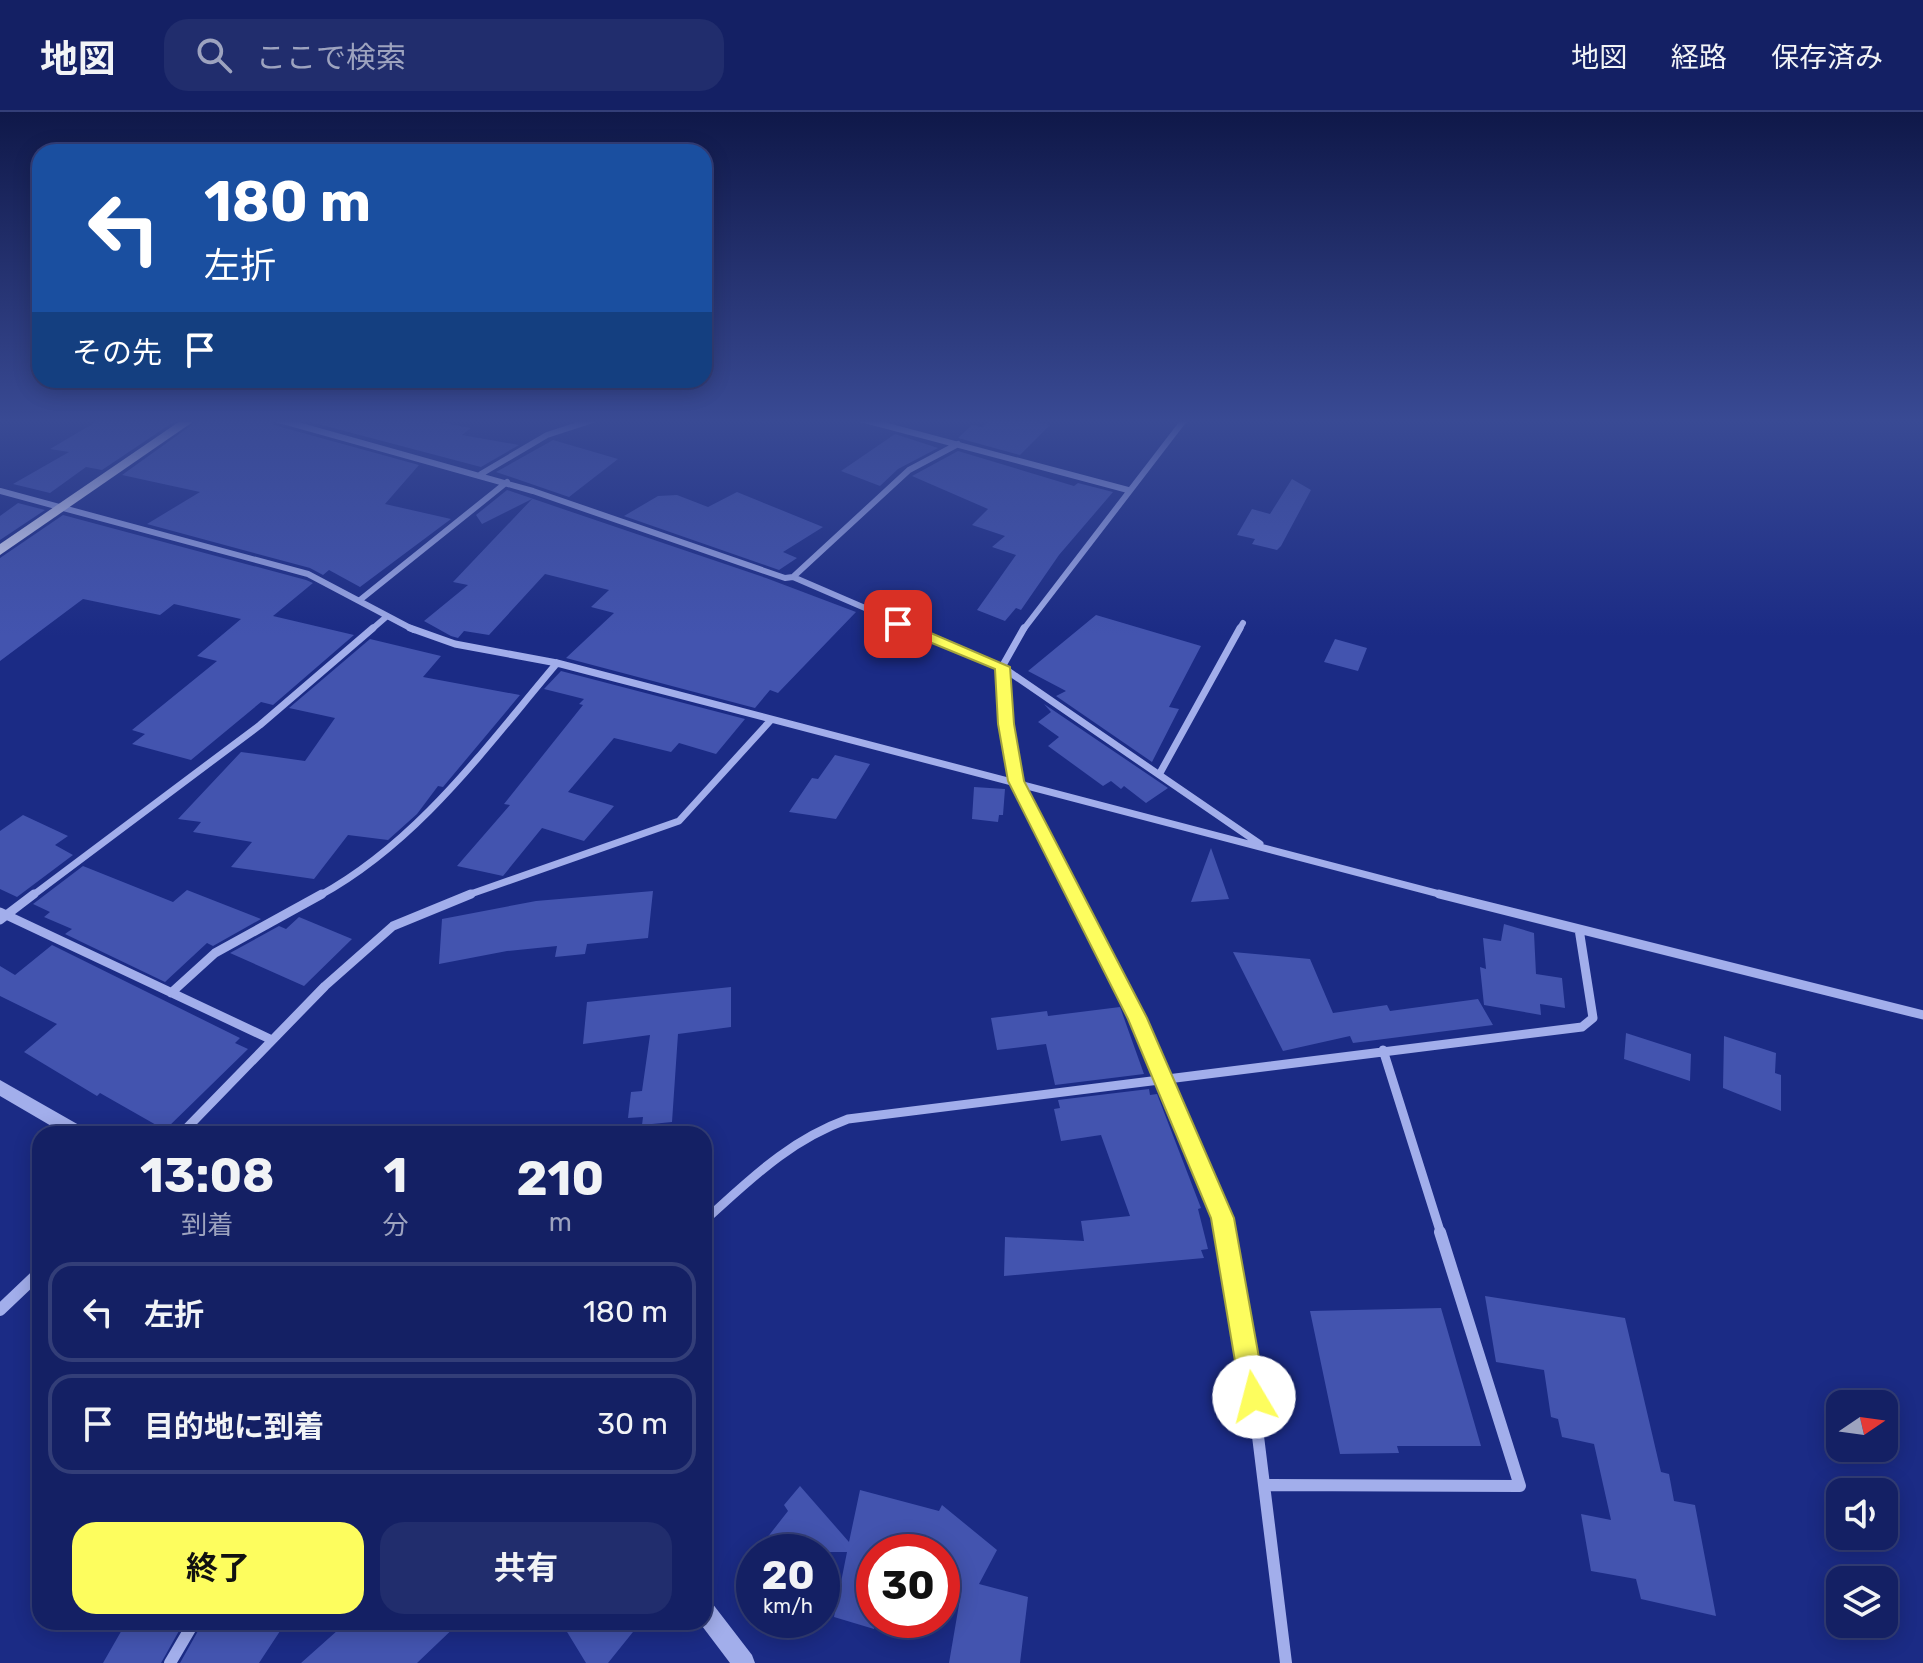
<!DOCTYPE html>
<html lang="ja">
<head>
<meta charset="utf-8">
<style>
	:root { --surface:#142064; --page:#212d6d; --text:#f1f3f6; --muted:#9da3bf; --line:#333e78; --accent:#fdfd5e }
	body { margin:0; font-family:Rubik,"Noto Sans JP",sans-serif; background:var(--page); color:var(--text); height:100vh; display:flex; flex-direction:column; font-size:30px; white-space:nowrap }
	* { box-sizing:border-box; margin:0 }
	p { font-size:26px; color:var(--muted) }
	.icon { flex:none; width:44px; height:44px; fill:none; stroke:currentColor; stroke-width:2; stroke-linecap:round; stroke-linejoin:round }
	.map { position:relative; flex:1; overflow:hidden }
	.sheet { position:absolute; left:32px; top:1014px; width:680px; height:504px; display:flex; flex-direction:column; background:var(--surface); border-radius:24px; box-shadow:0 4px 20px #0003,0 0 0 2px var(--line) }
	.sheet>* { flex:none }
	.top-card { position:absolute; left:32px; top:32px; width:680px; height:244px; border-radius:24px; box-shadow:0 4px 20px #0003,0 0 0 2px var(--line); background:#1a4fa0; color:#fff; overflow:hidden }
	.needle { width:52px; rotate:77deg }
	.buttons { position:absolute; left:1826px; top:1278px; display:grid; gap:16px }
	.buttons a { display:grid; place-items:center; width:72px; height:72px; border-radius:16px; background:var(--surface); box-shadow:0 4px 20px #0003,0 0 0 2px var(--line); font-size:40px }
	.speed { position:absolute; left:736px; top:1422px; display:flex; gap:16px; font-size:40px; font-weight:700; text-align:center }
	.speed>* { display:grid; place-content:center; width:104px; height:104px; border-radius:50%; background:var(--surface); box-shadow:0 4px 20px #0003,0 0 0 2px var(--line); line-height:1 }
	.speed small { font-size:20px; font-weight:400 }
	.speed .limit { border:12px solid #d22; background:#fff; color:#111 }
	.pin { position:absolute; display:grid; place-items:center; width:68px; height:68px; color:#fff; margin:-34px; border-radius:16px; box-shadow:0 4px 12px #0006 }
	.me { position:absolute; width:88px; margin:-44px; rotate:352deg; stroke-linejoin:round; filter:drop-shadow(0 0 6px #0008) }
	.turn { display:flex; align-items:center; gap:28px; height:168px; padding:0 40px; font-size:36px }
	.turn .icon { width:104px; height:104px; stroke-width:2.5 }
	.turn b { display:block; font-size:56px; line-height:68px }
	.then { display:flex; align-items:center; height:76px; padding:0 40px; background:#0003; gap:16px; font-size:30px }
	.eta { display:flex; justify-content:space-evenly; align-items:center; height:136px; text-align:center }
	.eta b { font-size:48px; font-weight:700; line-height:56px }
	.action { display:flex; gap:16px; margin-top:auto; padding:16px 40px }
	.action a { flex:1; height:92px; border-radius:24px; background:var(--accent); color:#111; font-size:32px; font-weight:700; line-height:92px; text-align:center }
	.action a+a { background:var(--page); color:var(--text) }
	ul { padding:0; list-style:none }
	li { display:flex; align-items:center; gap:24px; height:100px; margin:0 16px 12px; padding:0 24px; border:4px solid var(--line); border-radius:24px }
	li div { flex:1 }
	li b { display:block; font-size:30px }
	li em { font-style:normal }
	header { display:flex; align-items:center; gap:48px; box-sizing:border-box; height:112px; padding:0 40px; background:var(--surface); border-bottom:2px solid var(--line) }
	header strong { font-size:38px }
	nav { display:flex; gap:44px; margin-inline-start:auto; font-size:28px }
	.search { width:560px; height:72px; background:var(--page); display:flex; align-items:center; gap:20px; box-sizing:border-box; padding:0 28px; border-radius:24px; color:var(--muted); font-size:30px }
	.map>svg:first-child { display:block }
	.building { fill:#4354af }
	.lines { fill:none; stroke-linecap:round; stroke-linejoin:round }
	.minor-far3 { stroke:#a2aeeb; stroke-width:6 }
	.minor-far2 { stroke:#a2aeeb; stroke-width:7 }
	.minor-far1 { stroke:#a2aeeb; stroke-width:9 }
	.minor { stroke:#a2aeeb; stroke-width:12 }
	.tertiary { fill:#a2aeeb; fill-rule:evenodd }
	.primary { fill:#e6e9ff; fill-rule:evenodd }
	.route { fill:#fdfd5e; stroke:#a4a43d; stroke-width:2 }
</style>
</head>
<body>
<header>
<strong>地図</strong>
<div class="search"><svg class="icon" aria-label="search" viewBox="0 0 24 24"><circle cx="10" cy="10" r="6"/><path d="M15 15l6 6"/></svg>ここで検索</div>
<nav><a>地図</a><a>経路</a><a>保存済み</a></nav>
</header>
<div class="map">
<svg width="1923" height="1551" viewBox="0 0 1923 1551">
	<rect width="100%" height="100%" fill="#1b2b85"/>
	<path class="building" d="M101,307H178L102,358L86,355L50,381L13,372L69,340L50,337Z
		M200,307H270L274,313L419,353L385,392L451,407L360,475L329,458L323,463L310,456L147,412L200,380L122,363Z
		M299,307H423L471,316L462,323L519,333L481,355Z
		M991,307H1027L1050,313L1020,343L958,326L972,313L982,315Z
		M895,322L938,336L898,357L880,374L841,359Z
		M553,328L618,347L569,385L496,360Z
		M958,339L1074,374L1078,371L1113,380L1059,443L1021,498L1016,496L1005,509L977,498L1016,443L992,435L1005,424L972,413L988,397L912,364Z
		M1292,367L1311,378L1281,434L1277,438L1252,432L1255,427L1237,423L1252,397L1270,402Z
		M507,378L766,466L856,500L778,581L770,578L755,596L566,546L614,501L591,495L609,478L545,462L489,523L464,519L458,526L451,524L424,509L468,473L453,470L532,387L482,412L476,403Z
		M737,380L823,415L783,440L797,446L779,458L624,404L658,384L677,383L708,395Z
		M18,391L45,398L0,428V404Z
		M63,403L306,468L313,471L273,504L354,523L273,593L261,590L191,648L132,632L145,622L132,618L217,549L197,544L241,507L174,492L160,503L83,487L0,549V446Z
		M1096,503L1201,534L1169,595L1179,597L1152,650L1056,584L1066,579L1028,559Z
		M370,527L441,544L423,565L520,583L443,675L438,674L417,702L388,728L348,723L314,767L231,755L252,730L193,720L201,710L178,707L241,640L305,649L335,606L289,596Z
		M1335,527L1367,536L1358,559L1324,550Z
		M561,559L745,607L716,642L679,631L671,640L614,626L568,680L614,694L584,729L542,716L503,764L457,754L510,693L504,692L583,593L579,592L584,587L544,577Z
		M1044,592L1168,676L1146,691L1124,674L1121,677L1111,669L1103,674L1048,634L1059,625L1038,610L1051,600Z
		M835,643L870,652L836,707L789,700L812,666L818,667Z
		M974,675L1005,677L1003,703H999L998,710L972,707Z
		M23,703L68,724L55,733L73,743L17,785L0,777V719Z
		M1211,736L1229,787L1191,790Z
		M83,754L173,790L187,778L261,807L213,834L207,831L165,870L65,822L72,817L44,805L50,800L33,792Z
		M653,779L648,826L587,832L585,842L555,845L557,834L507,839L439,852L442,807L536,789Z
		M299,805L352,827L304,874L230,841L279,814L286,817Z
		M1504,812L1534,821L1536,862L1562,866L1565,896L1540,892L1541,903L1484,893L1480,855L1486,857L1483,826L1501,829Z
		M52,833L240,926L235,931L248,937L165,1018L100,981L97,984L24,940L57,912L0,884V854L15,863Z
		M1233,840L1310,847L1333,901L1387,893L1390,899L1478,887L1493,913L1353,931L1350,924L1283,939Z
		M731,875V915L678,922L672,1010L642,1013L643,1005L628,1006L631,980L642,979L650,923L583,932L587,890Z
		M1120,895L1144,962L1055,973L1046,932L997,938L991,906L1047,899L1048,904Z
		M1626,921L1691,942L1690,969L1624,947Z
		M1724,924L1776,941L1775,961L1781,963V999L1723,976Z
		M1149,977L1150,983L1157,982L1201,1096L1198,1097L1208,1137L1201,1138L1204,1146L1004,1164L1005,1125L1084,1129L1081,1109L1130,1104L1101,1023L1061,1029L1054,997L1060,996L1058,988Z
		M1485,1184L1625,1206L1661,1360L1669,1362L1674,1389L1695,1393L1716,1504L1641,1487L1636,1467L1591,1459L1581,1402L1611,1408L1594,1332L1562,1325L1558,1307L1551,1305L1544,1258L1496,1250Z
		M1441,1196L1481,1334H1397L1399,1341L1340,1342L1310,1199Z
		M800,1374L849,1430L860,1378L939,1399L942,1393L997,1438L979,1472L1028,1485L1020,1551H949L962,1475L942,1460V1440H874V1517L834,1505L847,1440H756L788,1399L784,1393Z
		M132,1510H184L161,1551H103L123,1516L127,1518Z
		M203,1510H286L259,1551H180Z
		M347,1510H460L417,1551H301Z
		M561,1510H641L608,1551H586Z"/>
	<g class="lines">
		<path class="minor-far3" d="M276,307L533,379L785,466L793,465L916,518
			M861,307L1128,378
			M481,362L547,323L596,307
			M0,379L308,462L414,518
			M793,465L909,358L958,332
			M360,488L507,370
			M371,518L386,505
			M1023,518L1185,307
			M1239,518L1243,511"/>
		<path class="minor-far2" d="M410,516L455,532L557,551L1447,784
			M911,516L1002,555L1260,732
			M1024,516L1002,555L1016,669L1075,784
			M1160,661L1240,516
			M32,784L260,613L373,516
			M319,784C418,730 485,636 557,551
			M465,784L679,709L770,609"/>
		<path class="minor-far1" d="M1074,782L1137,906L1222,1106L1225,1122
			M1439,782L1923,903
			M0,800L272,928
			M0,808L34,782
			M171,881L215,841L322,782
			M1383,938L1441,1122
			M181,1022L325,874L393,814L471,782
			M704,1109C751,1067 788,1029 848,1007L1582,915L1593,906L1579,817"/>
		<path class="minor" d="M1225,1120L1246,1227L1286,1551
			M0,1198L40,1160
			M1265,1373L1520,1374L1440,1120
			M170,1551L194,1510"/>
		<path class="tertiary" d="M0,968L86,1017L88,1022H65L0,984Z
			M704,1488L712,1491L752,1543L755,1551H730L699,1510H704Z"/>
		<path class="primary" d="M183,307H197L0,443V432Z"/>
	</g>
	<linearGradient id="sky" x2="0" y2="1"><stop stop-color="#0f1849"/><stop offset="0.59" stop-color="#394a94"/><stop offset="1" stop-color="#394a94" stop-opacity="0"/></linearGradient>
	<rect width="1923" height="524" fill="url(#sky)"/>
	<path class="route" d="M893,509H903L1010,555L1014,612L1024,669L1147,906L1234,1106L1266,1285L1263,1294L1254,1298L1245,1294L1241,1285L1211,1106L1128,907L1008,669L998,612L995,557L893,515Z"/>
</svg>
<div class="buttons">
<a><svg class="needle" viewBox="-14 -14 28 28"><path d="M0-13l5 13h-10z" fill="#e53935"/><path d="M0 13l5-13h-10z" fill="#9da3bf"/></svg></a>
<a><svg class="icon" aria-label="sound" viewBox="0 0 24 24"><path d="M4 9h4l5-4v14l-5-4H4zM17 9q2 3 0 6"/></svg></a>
<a><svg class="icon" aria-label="layers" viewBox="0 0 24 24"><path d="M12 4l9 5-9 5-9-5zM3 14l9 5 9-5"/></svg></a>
</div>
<div class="speed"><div>20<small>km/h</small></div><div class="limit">30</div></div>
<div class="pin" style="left:898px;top:512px;background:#d93025"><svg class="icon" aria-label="arrive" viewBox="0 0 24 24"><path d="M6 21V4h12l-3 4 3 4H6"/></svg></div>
<svg class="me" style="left:1254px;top:1285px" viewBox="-20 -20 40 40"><circle r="19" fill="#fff"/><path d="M0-13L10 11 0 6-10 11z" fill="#fdfd5e"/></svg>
<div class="top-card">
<div class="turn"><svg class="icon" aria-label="left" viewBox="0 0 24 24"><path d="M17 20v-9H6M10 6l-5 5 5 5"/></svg><div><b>180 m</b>左折</div></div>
<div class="then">その先<svg class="icon" aria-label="arrive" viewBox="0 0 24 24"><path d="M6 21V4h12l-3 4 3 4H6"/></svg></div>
</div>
<section class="sheet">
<div class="eta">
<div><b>13:08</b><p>到着</p></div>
<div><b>1</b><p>分</p></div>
<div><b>210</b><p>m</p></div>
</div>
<ul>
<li><svg class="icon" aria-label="left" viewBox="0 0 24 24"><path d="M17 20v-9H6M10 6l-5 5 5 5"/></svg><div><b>左折</b></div><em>180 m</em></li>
<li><svg class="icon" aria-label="arrive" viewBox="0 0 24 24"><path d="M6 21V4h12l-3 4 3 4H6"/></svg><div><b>目的地に到着</b></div><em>30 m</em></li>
</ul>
<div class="action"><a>終了</a><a>共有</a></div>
</section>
</div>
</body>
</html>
